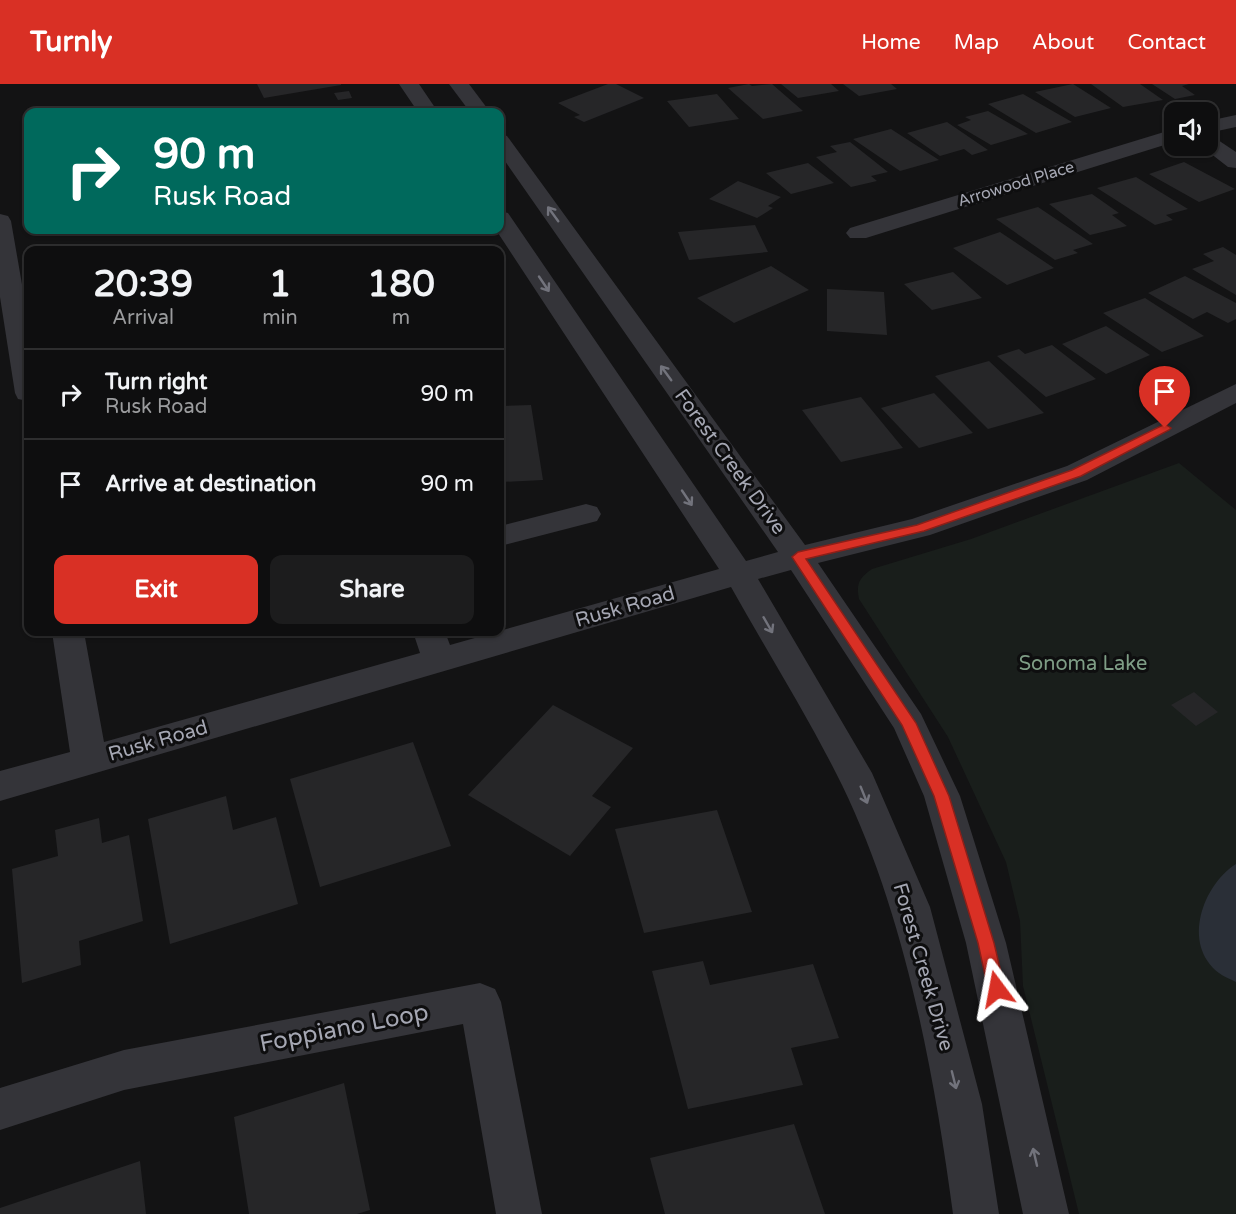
<!DOCTYPE html>
<html lang="en">
<head>
<meta charset="utf-8">
<style>
	:root { --surface:#0e0e0f; --page:#1c1c1d; --text:#f1f3f6; --muted:#9b9c9e; --line:#2e2e2f; --accent:#d93025 }
	body { margin:0; font-family:"Varela Round",sans-serif; background:var(--page); color:var(--text); height:100vh; display:flex; flex-direction:column; font-size:22px; white-space:nowrap }
	* { box-sizing:border-box; margin:0 }
	p { font-size:20px; color:var(--muted) }
	.icon { flex:none; width:33px; height:33px; fill:none; stroke:currentColor; stroke-width:2; stroke-linecap:round; stroke-linejoin:round }
	.map { position:relative; flex:1; overflow:hidden }
	.drawer { position:absolute; left:24px; top:162px; width:480px; height:390px; display:flex; flex-direction:column; background:var(--surface); border-radius:12px; box-shadow:0 2px 4px #0004,0 0 0 2px var(--line) }
	.drawer>* { flex:none }
	.hud { position:absolute; left:24px; top:24px; width:480px; height:126px; border-radius:12px; box-shadow:0 2px 4px #0004,0 0 0 2px var(--line); background:#00695c; color:#fff; overflow:hidden }
	.buttons { position:absolute; left:1164px; top:18px; display:grid; gap:12px }
	.buttons a { display:grid; place-items:center; width:54px; height:54px; border-radius:12px; background:var(--surface); box-shadow:0 2px 4px #0004,0 0 0 2px var(--line); font-size:30px }
	.pin { position:absolute; display:grid; place-items:center; width:51px; height:51px; color:#fff; margin:-62px -26px; border-radius:50% 50% 50% 0; rotate:-45deg; box-shadow:0 0 6px #0007 }
	.pin .icon { rotate:45deg }
	.me { position:absolute; width:66px; margin:-33px; rotate:347deg; stroke-linejoin:round; filter:drop-shadow(0 0 4px #0008) }
	.turn { display:flex; align-items:center; gap:21px; height:126px; padding:0 30px; font-size:27px }
	.turn .icon { width:78px; height:78px; stroke-width:2.5 }
	.turn b { display:block; font-size:42px; line-height:51px }
	.eta { display:flex; justify-content:space-evenly; align-items:center; height:102px; text-align:center }
	.eta b { font-size:36px; font-weight:700; line-height:42px }
	.action { display:flex; gap:12px; margin-top:auto; padding:12px 30px }
	.action a { flex:1; height:69px; border-radius:12px; background:var(--accent); color:#fff; font-size:24px; font-weight:700; line-height:69px; text-align:center }
	.action a+a { background:var(--page); color:var(--text) }
	ul { padding:0; list-style:none }
	li { display:flex; align-items:center; gap:18px; height:90px; padding:0 30px; border-top:2px solid var(--line) }
	li div { flex:1 }
	li b { display:block; font-size:22px }
	li em { font-style:normal }
	header { display:flex; align-items:center; gap:36px; box-sizing:border-box; height:84px; padding:0 30px; background:var(--accent); color:#fff }
	header strong { font-size:28px }
	nav { display:flex; gap:33px; margin-inline-start:auto; font-size:21px }
	.map>svg:first-child { display:block }
	.green { fill:#191e1b }
	.water { fill:#2a2f37 }
	.building { fill:#262628 }
	.lines { fill:none; stroke-linecap:round; stroke-linejoin:round }
	.minor { fill:#343439; fill-rule:evenodd }
	.oneway { stroke:#72737c }
	.route { fill:#d93025; stroke:#8d1f18; stroke-width:1.5 }
	.labels { text-anchor:middle; dominant-baseline:central; stroke-width:6; stroke-linejoin:round; paint-order:stroke }
	.far-street-label { font-size:16px; fill:#a5a7b3; stroke:#0e0e0f }
	.street-label { font-size:20px; fill:#a5a7b3; stroke:#0e0e0f }
	.park-label { font-size:20px; fill:#7e9d85; stroke:#0e0e0f }
	.near-street-label { font-size:24px; fill:#a5a7b3; stroke:#0e0e0f }
</style>
</head>
<body>
<header>
<strong>Turnly</strong>
<nav><a>Home</a><a>Map</a><a>About</a><a>Contact</a></nav>
</header>
<div class="map">
<svg width="1236" height="1130" viewBox="0 0 1236 1130">
	<rect width="100%" height="100%" fill="#131314"/>
	<path class="green" d="M1179,379L1236,426V1130H1079L1023,902L1020,837L1006,778L948,653L859,515C856,500 859,494 872,485L971,455Z"/>
	<path class="water" d="M1236,780V898C1231,895 1224,893 1219,889C1181,860 1203,801 1236,780Z"/>
	<path class="building" d="M257,0H341V1L264,14Z
		M608,0H616L644,14L584,38L574,33L580,31L558,19Z
		M749,0L752,2L772,0L803,27L763,35L728,4Z
		M781,0H831L839,7L798,14Z
		M843,0H891L897,5L859,12Z
		M1073,0L1111,24L1075,33L1035,8Z
		M1091,0H1140L1163,16L1123,23Z
		M1152,0H1189L1182,2L1195,11L1175,15Z
		M349,7L352,14L338,16L334,9Z
		M717,10L739,35L689,43L667,17Z
		M1023,10L1072,38L1036,49L988,20Z
		M988,27L1028,50L991,61L957,41L971,36L965,33Z
		M947,38L988,66L972,71L964,65L940,72L907,49Z
		M891,45L939,76L900,87L853,55Z
		M850,58L888,88L871,92L877,97L851,103L816,73L837,68L830,62Z
		M1184,78L1235,105L1199,118L1149,90Z
		M808,79L834,99L791,110L766,89Z
		M1136,93L1188,125L1166,131L1173,136L1155,141L1097,104Z
		M738,97L781,113L768,122L773,124L757,134L709,115Z
		M1092,110L1119,129L1112,131L1127,142L1090,151L1049,120Z
		M1038,123L1093,160L1073,166L1078,169L1055,176L996,135Z
		M755,141L768,168L689,176L678,148Z
		M1000,148L1054,184L1007,201L953,164Z
		M1223,163L1236,171V211L1192,185L1214,177L1203,170Z
		M771,182L809,206L734,239L697,214Z
		M953,188L982,214L932,226L904,200Z
		M1185,192L1236,219V235L1228,239L1207,228L1193,235L1148,209Z
		M827,205L884,208L887,251L827,247Z
		M1145,214L1204,252L1162,268L1103,229Z
		M1106,242L1150,271L1106,290L1062,260Z
		M1052,261L1096,295L1046,313L997,272L1019,265L1025,270Z
		M989,277L1044,329L988,345L935,292Z
		M934,309L973,349L919,364L881,324Z
		M861,313L903,364L841,378L802,326Z
		M531,321L543,396L500,398V322Z
		M1194,608L1218,628L1196,642L1171,621Z
		M553,621L633,664L592,712L611,723L570,772L468,711Z
		M413,658L451,762L320,803L290,695Z
		M226,712L233,746L276,733L298,820L170,860L148,735Z
		M717,726L752,828L644,849L615,745Z
		M99,734L102,759L129,751L143,837L79,857L81,881L22,899L12,785L58,772L55,746Z
		M703,877L710,901L813,880L839,954L791,964L803,1001L688,1025L652,887Z
		M344,999L370,1126L357,1130H249L234,1033Z
		M794,1040L825,1130H665L650,1074Z
		M140,1077L146,1130H0V1124Z"/>
	<g class="lines">
		<path class="minor" d="M399,0H419L438,28H418Z
			M449,0H469L490,28H470Z
			M1236,31V43L1208,49V37Z
			M1174,45V58L866,154H850L846,149L850,144Z
			M500,50L507,52L805,461L912,435L1067,382L1236,300V319L1087,396L930,451L818,479L921,630L960,712L1006,859L1069,1130H1023L966,859L924,712L894,644L791,486L758,495L872,689L930,823L982,1020L999,1130H953C934,988 905,831 842,701C809,634 768,569 731,503L0,717V687L70,668L52,548H84L104,658L420,569L413,548H445L450,561L719,485L496,146H500V127L508,129L746,477L778,468L500,70Z
			M1208,52L1215,54L1236,68V84L1228,83L1201,62H1208Z
			M0,130L8,132L11,137L28,235V317L18,315L15,309L0,213Z
			M586,420L597,423L601,430L597,437L500,462V442Z
			M480,899L495,905L501,918L542,1130H496L463,940L124,1006L0,1046V1004L124,966Z"/>
	</g>
	<defs><path id="oneway-shaft" d="M-6 0H5M1.5-3L5.5 0L1.5 3" fill="none" stroke-width="1.6" stroke-linecap="round" stroke-linejoin="round" transform="scale(1.5)"/></defs>
	<g class="oneway">
		<use href="#oneway-shaft" transform="translate(553 130) rotate(-126)"/>
		<use href="#oneway-shaft" transform="translate(544 200) rotate(56)"/>
		<use href="#oneway-shaft" transform="translate(666 289) rotate(-126)"/>
		<use href="#oneway-shaft" transform="translate(687 414) rotate(56)"/>
		<use href="#oneway-shaft" transform="translate(768 541) rotate(60)"/>
		<use href="#oneway-shaft" transform="translate(864 711) rotate(68)"/>
		<use href="#oneway-shaft" transform="translate(954 996) rotate(76)"/>
		<use href="#oneway-shaft" transform="translate(1035 1073) rotate(-103)"/>
	</g>
	<path class="route" d="M1165,340L1171,344L1169,346L1081,392L924,447L806,475L916,639L949,712L994,859L1005,905L1003,911L997,913L991,911L988,905L978,859L934,712L902,641L792,473L798,468L917,441L1072,386Z"/>
	<g class="labels">
		<g class="far-street-label">
			<text transform="translate(1016 100) rotate(-17)">Arrowood Place</text>
		</g>
		<g class="street-label">
			<text transform="translate(730 378) rotate(54)">Forest Creek Drive</text>
			<text transform="translate(625 523) rotate(-16)">Rusk Road</text>
			<text transform="translate(158 657) rotate(-16)">Rusk Road</text>
			<text transform="translate(923 883) rotate(74)">Forest Creek Drive</text>
		</g>
		<g class="park-label">
			<text x="1083" y="580">Sonoma Lake</text>
		</g>
		<g class="near-street-label">
			<text transform="translate(344 944) rotate(-11)">Foppiano Loop</text>
		</g>
	</g>
</svg>
<div class="buttons">
<a><svg class="icon" aria-label="sound" viewBox="0 0 24 24"><path d="M4 9h4l5-4v14l-5-4H4zM17 9q2 3 0 6"/></svg></a>
</div>
<div class="pin" style="left:1165px;top:344px;background:#d93025"><svg class="icon" aria-label="arrive" viewBox="0 0 24 24"><path d="M6 21V4h12l-3 4 3 4H6"/></svg></div>
<svg class="me" style="left:997px;top:905px" viewBox="-20 -20 40 40"><path d="M0-17L14 15 0 8-14 15z" fill="#d93025" stroke="#fff" stroke-width="4"/></svg>
<div class="hud">
<div class="turn"><svg class="icon" aria-label="right" viewBox="0 0 24 24"><path d="M7 20v-9h11M14 6l5 5-5 5"/></svg><div><b>90 m</b>Rusk Road</div></div>
</div>
<section class="drawer">
<div class="eta">
<div><b>20:39</b><p>Arrival</p></div>
<div><b>1</b><p>min</p></div>
<div><b>180</b><p>m</p></div>
</div>
<ul>
<li><svg class="icon" aria-label="right" viewBox="0 0 24 24"><path d="M7 20v-9h11M14 6l5 5-5 5"/></svg><div><b>Turn right</b><p>Rusk Road</p></div><em>90 m</em></li>
<li><svg class="icon" aria-label="arrive" viewBox="0 0 24 24"><path d="M6 21V4h12l-3 4 3 4H6"/></svg><div><b>Arrive at destination</b></div><em>90 m</em></li>
</ul>
<div class="action"><a>Exit</a><a>Share</a></div>
</section>
</div>
</body>
</html>
